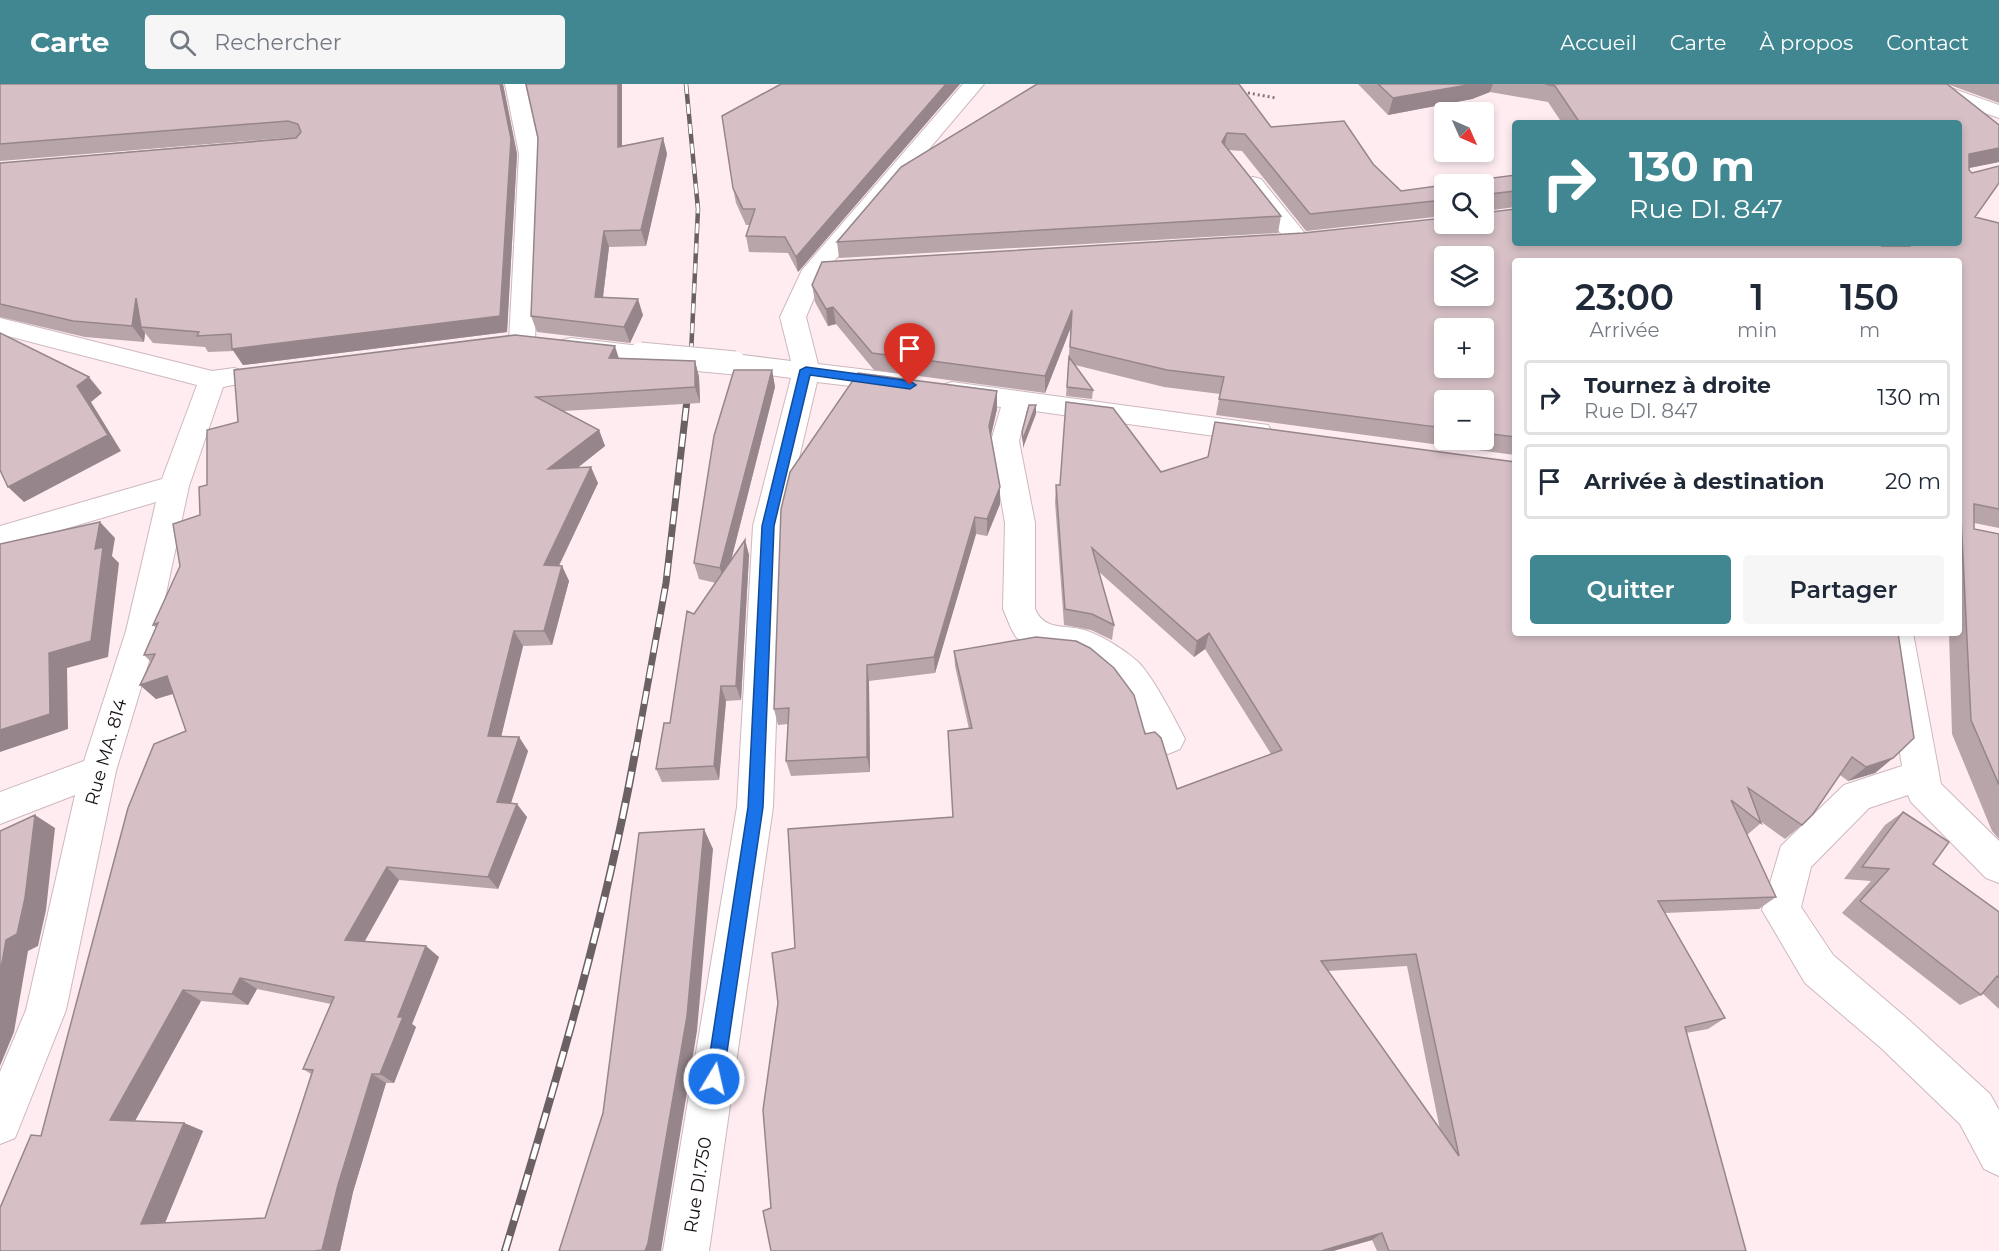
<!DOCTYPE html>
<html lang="fr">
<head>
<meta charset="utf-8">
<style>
	:root { --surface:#fff; --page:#f6f6f7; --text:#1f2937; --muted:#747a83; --line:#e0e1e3; --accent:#418792 }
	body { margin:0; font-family:Montserrat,sans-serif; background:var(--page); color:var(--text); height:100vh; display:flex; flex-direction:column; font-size:22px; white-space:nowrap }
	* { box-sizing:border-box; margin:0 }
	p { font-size:20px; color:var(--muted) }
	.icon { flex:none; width:33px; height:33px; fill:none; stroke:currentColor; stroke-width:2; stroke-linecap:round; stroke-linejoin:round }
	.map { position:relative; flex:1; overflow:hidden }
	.panel { position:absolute; left:1512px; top:174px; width:450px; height:378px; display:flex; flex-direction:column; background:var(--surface); border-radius:6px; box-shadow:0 3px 9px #0003 }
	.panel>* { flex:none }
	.banner { position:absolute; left:1512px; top:36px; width:450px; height:126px; border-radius:6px; box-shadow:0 3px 9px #0003; background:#418792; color:#fff; overflow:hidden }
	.needle { width:39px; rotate:135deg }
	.controls { position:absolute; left:1434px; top:18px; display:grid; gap:12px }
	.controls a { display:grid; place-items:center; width:60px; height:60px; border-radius:6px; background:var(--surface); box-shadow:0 3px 9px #0003; font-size:30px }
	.pin { position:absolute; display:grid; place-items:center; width:51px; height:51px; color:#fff; margin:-62px -26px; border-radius:50% 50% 50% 0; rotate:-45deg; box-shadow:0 0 6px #0007 }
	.pin .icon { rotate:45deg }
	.me { position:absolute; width:66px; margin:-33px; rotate:9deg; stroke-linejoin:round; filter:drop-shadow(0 0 4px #0008) }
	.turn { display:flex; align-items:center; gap:21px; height:126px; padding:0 18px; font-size:27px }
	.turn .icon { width:78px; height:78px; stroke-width:2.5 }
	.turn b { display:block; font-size:42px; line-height:51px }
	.eta { display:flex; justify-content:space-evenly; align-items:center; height:102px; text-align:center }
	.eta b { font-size:36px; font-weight:600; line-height:42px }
	.action { display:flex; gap:12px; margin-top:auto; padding:12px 18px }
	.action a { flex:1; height:69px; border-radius:6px; background:var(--accent); color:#fff; font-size:24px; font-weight:600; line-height:69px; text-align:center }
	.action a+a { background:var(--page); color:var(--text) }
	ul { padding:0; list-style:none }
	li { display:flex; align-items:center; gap:18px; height:75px; margin:0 12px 9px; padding:0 6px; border:3px solid var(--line); border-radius:6px }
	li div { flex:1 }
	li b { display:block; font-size:22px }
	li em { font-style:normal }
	header { display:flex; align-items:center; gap:36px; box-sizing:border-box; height:84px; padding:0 30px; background:var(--accent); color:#fff }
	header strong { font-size:28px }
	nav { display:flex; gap:33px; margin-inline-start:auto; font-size:21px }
	.search { width:420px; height:54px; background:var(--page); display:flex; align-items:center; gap:15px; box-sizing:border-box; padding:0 21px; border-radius:6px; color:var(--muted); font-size:22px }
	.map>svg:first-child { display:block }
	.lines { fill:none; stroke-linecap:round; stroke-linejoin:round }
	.minor-casing { stroke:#ceb8be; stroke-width:2 }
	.path { stroke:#84787b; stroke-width:3; stroke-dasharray:2 3; stroke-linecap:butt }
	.minor { fill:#fff; fill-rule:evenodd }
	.rail-far2-casing { stroke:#6b6063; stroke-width:4.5 }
	.rail-far1-casing { stroke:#6b6063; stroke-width:7 }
	.rail-casing { stroke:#6b6063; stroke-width:8 }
	.rail-far2 { stroke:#fff; stroke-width:3; stroke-dasharray:10; stroke-linecap:butt }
	.rail-far1 { stroke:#fff; stroke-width:4.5; stroke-dasharray:13; stroke-linecap:butt }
	.rail { stroke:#fff; stroke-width:5; stroke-dasharray:16; stroke-linecap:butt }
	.minor-bridge-casing { stroke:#ceb8be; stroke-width:25; stroke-linecap:butt }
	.minor-bridge { stroke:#fff; stroke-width:23 }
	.wall { fill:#b8a5aa; fill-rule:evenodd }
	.shaded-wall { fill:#96868b }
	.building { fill:#d6c0c6; stroke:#96868b; stroke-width:1.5; fill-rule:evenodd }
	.route { fill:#1a73e8; stroke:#114b97; stroke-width:1.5 }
	.labels { text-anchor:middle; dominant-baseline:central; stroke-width:5; stroke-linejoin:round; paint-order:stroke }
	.street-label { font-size:18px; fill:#181113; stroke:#fff }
</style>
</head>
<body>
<header>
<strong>Carte</strong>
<div class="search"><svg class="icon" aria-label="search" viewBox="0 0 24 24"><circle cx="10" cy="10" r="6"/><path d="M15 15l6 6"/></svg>Rechercher</div>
<nav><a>Accueil</a><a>Carte</a><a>À propos</a><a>Contact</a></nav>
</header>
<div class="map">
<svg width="1999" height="1167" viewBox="0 0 1999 1167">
	<rect width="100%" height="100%" fill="#feecf1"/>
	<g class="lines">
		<defs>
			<path id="minor" d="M505,0H525L541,70L535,257L531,263L522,265L513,263L509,257L519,70Z
				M963,0H984L825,188L806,233L818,280L901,290L910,293L914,299L910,305L901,308L817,298L783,442L773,723L709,1167H663L737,723L753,442L791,294L726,285L722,279L726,273L735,270L791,277L780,233L802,186Z
				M1911,0H1940L1999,21V34L1914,4Z
				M1253,93L1261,95L1307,152L1311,157L1307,162H1291L1245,105L1242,100L1245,95Z
				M0,234L212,287L234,284L243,287L247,293L243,299L223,303L189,402L158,547L116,687L66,926L15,1054L0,1060V988L26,926L75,711L0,740V708L84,677L126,547L156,418L0,464V442L162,395L197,301L0,250Z
				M571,254L640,262L649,264L653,270L649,276L640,278L562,268L558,262L562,256Z
				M952,298L1268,341L1272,348L1268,355L1258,358L1027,326L1019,357L1035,439V525C1045,549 1069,539 1090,548C1107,555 1123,565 1137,577C1151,589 1176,637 1185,655L1180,665L1168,670L1156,665L1115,597L1090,578L1073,569L1031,563L1016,553L1011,544L1003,525L1005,439L991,357L1001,323L942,313L938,307L942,301Z
				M1881,549H1913L1941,700L1999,757V799L1986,794L1911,718L1908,711L1869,724L1811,783L1801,823L1833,871L1909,936L1990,1010L1999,1026V1092L1984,1085L1960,1040L1881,964L1805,899L1762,826L1781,762L1844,701L1902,682Z"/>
		</defs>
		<use href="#minor" class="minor-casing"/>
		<path class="path" d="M1243,8L1276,14"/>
		<use href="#minor" class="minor"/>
		<defs>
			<path id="rail-far2" d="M686,0L698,125L690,291"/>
			<path id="rail-far1" d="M635,671L666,499L690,290"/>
			<path id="rail" d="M505,1167C554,1004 605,837 635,669"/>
		</defs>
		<use href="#rail-far2" class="rail-far2-casing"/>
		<use href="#rail-far1" class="rail-far1-casing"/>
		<use href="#rail" class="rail-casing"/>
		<use href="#rail-far2" class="rail-far2"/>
		<use href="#rail-far1" class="rail-far1"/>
		<use href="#rail" class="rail"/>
		<defs>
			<path id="minor-bridge" d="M640,270L735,279"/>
		</defs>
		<use href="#minor-bridge" class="minor-bridge-casing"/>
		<use href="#minor-bridge" class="minor-bridge"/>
	</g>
	<path class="wall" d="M0,0H503L517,70L507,248L243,281L234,267L208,268L205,263L153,259L145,249L144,258L85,253L0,233V79L297,53L0,77Z
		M526,0H622V62L663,54L667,70L646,162L609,163L603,213L643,231L630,259L537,248L531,232L538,54Z
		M781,0H960L798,188L788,169L749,168L746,152L750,141H746L736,119L733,104Z
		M1358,0H1947L1999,41V78L1969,84L1975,133L1999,139V444L1974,439V445L1999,450V755L1992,747L1952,650L1949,549H1959V177H1515V371L1216,331L1220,310L1164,303L1075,281L1093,306L1092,315L1066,312L1071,243L1045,309L874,286L836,240L828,242L815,218L812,201L1484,140V100L1515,91V123L1486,127L1491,128L1882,162H1901V159H1959V39H1562L1548,18L1490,8L1472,15L1388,31ZM1444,316H1484V356H1444Z
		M1947,0H1999V19Z
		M1240,1L1271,43L1373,80L1401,107L1444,101V134V132L1306,147L1242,67L1228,66L1281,132L1278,149L839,174L837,158Z
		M619,274L695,277L699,293L700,319L564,327L599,346L605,362L577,384L598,399L559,482H562L569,497L552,561L523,562L501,652L519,653L528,667L511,719L527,733L498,805L399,796L365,857L439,873L412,940L416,943L394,999H386L353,1108L340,1167H0L186,647L173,610L156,615L140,601L151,578L144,571L156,544L153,541L180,482L200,431ZM257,905L331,920L303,985L311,990L265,1134L165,1139L203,1047L184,1039L135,1037L201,917L248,921Z
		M772,286L775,303L731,477L745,456L749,471L741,616L726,617L719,696L662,698L656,685L670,639L694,530L716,499L699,495L694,479Z
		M997,307V325L991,352L1000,420L987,452L976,450L935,589L869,597L870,688L791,692L786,677L788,640L778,641L774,625Z
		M1161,388L1893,674L1875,689L1848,697L1840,691L1802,741L1785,755L1760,737L1761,739L1747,751L1776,813L1759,825L1665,829L1725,934L1708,945L1686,949L1746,1167H1377L1372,1156L1333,1167H771V1124L795,864L953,733L969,645L955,582L954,567L1145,650L1177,705L1271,670L1205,565L1194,573L1098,487L1114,541L1112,556L1091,546L1064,541L1055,418L1056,401ZM1407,882L1440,1046L1328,887Z
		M1903,728L1933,780L1999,828V925L1982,909L1981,911L1960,921L1842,829L1871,797L1844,795L1885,741Z"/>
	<path class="shaded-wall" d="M500,0H503L517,70L507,248L243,281L232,265Z
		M618,0H622V78L618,63Z
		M946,0H960L798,188L796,173Z
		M1473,0H1493L1490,8L1472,15L1388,31L1393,14Z
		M1227,49L1224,66L1222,58Z
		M663,54L667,70L646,162L641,146Z
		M1999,64V78L1959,86L1969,70Z
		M604,147L609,163L601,229L595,213Z
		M136,214L141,243L145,249L144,258L132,242Z
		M638,215L643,231L630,259L624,243Z
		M833,223L836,240L828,242L826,225Z
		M1072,226L1071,243L1045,309V292Z
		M615,262L620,278L609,274Z
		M695,277L699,293L700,319L695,303Z
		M772,286L775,303L725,500L720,484Z
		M89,293L102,309L91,318L121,367L24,418L8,403L77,302Z
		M997,307V325L989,359V342Z
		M1036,321V330L1023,364V355Z
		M599,346L605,362L556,401L548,385Z
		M591,383L598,399L552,496L544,481Z
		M1000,403V420L987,452V435Z
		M975,433L976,450L935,589L934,573Z
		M100,438L115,454L112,472L119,479L108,573L67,584L68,645L0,668V646L49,569L95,465Z
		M745,456L749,471L741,616L736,602Z
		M562,482L569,497L552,561L544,547Z
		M514,547L523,562L498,666L488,652Z
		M1209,549L1205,565L1194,573L1197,557Z
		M867,581L869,597L870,688L867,673Z
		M167,592L182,607L156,615L140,601Z
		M721,602L726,617L719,696L714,682Z
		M519,653L528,667L507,731L497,718Z
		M1893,674L1875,689L1848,697L1866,683Z
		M517,720L527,733L498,805L488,793Z
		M35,731L55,744L46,826L38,862L28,867L14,948L0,982V890L6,856Z
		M704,745L713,765L697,947L661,1167H645Z
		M387,783L399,796L359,867L345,856Z
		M426,862L439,873L412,940L416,943L394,999L380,990L398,933Z
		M240,894L257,905L248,921L232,910Z
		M183,906L201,917L131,1044L110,1036Z
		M372,990L386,999L353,1108L340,1167H325L322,1166L338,1101Z
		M184,1039L203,1047L162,1146L141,1140Z
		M1382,1149L1372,1156L1333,1167H1321Z"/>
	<path class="building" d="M0,0H500L511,55L500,232L232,265L231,250L197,252L199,248L141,243L136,214L132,242L73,237L0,220V79L296,54L301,48L298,40L288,37L0,60Z
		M526,0H618V63L663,54L641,146L604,147L595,213L638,215L624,243L531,232L538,54Z
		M781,0H946L796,173L785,153L746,152L755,125H743L733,104L722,32Z
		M1037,0H1239L1271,43L1344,37L1373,80L1401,107L1444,101V116L1310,130L1245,50L1227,49L1222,58L1281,132L837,158L901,83Z
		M1378,0H1473L1393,14Z
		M1545,0H1947L1999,41V64L1969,70V86L1972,89L1999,82V99L1975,133L1999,139V425L1974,420V445L1999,450V701L1971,636L1960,414L1959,413V177H1515V353L1484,349V316H1444V344L1219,315L1224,293L1167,286L1070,263L1072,226L1045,292L872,269L833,223L826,225L812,201L822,178L1303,149L1444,134V140H1484V126L1491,128L1515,125V159H1883L1882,162H1910V159H1959V39H1580L1555,2ZM1444,172H1484V212H1444ZM1444,244H1484V284H1444Z
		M1515,91V107L1490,110L1488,121H1484V100H1448Z
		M0,249L89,293L77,302L108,351L8,403L0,386Z
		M515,251L615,262L609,274L695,277V303L536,313L599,346L548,385L591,383L544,481L562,482L544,547H514L488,652L519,653L497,718L517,720L488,793L387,783L345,856L426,862L398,933H403L380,990H372L338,1101L322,1166L314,1167H0V1124L31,1051L41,1052L128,724L154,660L186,647L167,592L140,601L155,570L144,571L158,539L153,541L180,482L173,440L200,431L199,403L207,401V346L238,338L234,286ZM240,894L334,913L303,985L313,986L265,1134L141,1140L184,1039L110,1036L183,906L232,910Z
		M1069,273L1093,306L1067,303Z
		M734,286H772L720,484L694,479L714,352Z
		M858,289L997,307L989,342L1000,403L987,435L975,433L934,573L867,581V673L786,677L789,624L774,625L781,425L790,388Z
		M1066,318L1113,324L1161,388L1208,373L1215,338L1515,378V549H1898L1914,654L1893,674L1866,683L1852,673L1813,730L1802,741L1748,704L1761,739L1731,716L1776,813L1658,817L1725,934L1685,943L1746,1167H1389L1382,1149L1321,1167H771L763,1127L771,1124L763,1026L778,919L772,869L795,864L788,745L953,733L948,647L972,644L954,567L1036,553L1076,557L1090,564L1114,584L1134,611L1145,650L1155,648L1161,654L1177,705L1282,666L1209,549L1197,557L1092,464L1114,541L1092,530L1065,525L1056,401H1060ZM1416,870L1459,1072L1321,877Z
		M1029,321H1036L1023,355L1022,348Z
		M100,438L95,465L103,463L91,557L49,569L50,630L0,646V460Z
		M745,456L736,602H721L714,682L656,685L664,639H670L687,527L694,530Z
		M1903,728L1949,758L1933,780L1999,828V894L1997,892L1981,911L1860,817L1889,785L1862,783Z
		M35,731L25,814L17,850L6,856L0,890V747Z
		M704,745L687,932L648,1159L645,1167H559L603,1029L639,749Z"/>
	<path class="route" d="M806,283L910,297L916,301L910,305L810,291L774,442L763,723L723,995L720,1001L714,1004L708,1001L706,995L748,723L762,442L800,286Z"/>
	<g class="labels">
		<g class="street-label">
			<text transform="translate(106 668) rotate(-74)">Rue MA. 814</text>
			<text transform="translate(698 1101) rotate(-81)">Rue DI.750</text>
		</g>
	</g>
</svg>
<div class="controls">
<a><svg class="needle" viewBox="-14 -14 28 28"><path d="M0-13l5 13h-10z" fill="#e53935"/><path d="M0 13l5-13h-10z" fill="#747a83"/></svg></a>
<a><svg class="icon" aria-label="search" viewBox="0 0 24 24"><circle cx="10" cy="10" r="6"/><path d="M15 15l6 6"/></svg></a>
<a><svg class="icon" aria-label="layers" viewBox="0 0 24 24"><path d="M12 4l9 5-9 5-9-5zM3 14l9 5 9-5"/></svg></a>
<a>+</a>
<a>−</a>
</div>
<div class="pin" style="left:910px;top:301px;background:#d93025"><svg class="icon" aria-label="arrive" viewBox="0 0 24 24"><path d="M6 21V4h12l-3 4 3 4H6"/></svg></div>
<svg class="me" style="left:714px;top:995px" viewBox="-20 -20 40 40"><circle r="17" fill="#1a73e8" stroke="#fff" stroke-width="3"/><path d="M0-11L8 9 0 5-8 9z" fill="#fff"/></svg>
<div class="banner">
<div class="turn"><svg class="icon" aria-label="right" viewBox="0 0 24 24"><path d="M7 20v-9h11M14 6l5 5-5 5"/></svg><div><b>130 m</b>Rue DI. 847</div></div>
</div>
<section class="panel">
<div class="eta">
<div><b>23:00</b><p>Arrivée</p></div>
<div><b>1</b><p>min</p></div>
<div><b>150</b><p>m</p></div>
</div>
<ul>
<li><svg class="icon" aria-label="right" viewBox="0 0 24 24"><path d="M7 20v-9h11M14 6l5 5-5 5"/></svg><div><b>Tournez à droite</b><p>Rue DI. 847</p></div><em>130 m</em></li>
<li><svg class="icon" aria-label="arrive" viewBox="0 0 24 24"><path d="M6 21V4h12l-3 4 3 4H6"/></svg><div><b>Arrivée à destination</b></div><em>20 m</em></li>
</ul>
<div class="action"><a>Quitter</a><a>Partager</a></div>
</section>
</div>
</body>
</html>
